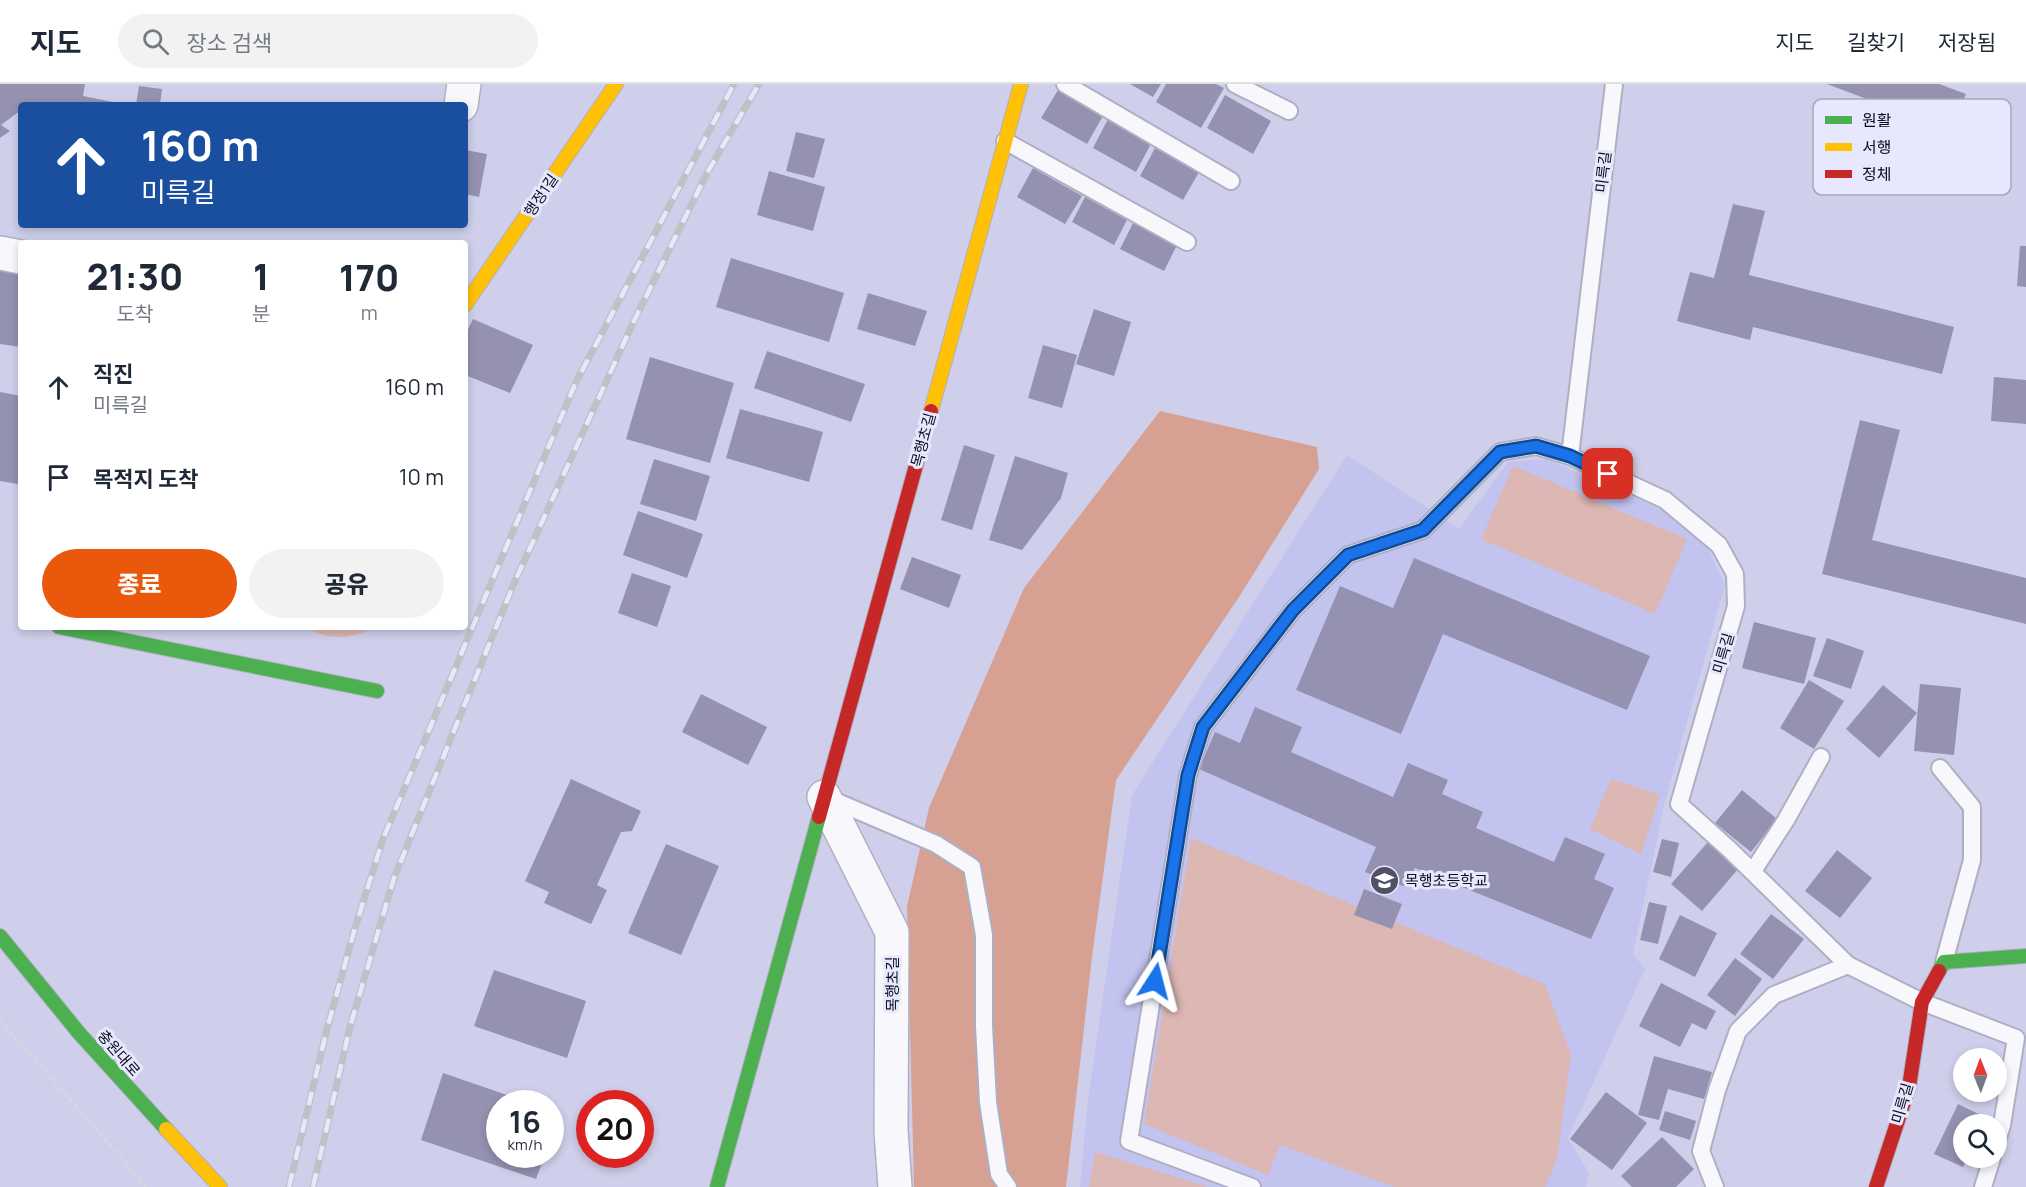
<!DOCTYPE html>
<html lang="ko">
<head>
<meta charset="utf-8">
<style>
	:root { --surface:#fff; --page:#f2f2f3; --text:#1f2937; --muted:#747a83; --line:#e0e1e3; --accent:#ea580c }
	body { margin:0; font-family:Manrope,"Noto Sans KR",sans-serif; background:var(--page); color:var(--text); height:100vh; display:flex; flex-direction:column; font-size:22px; white-space:nowrap }
	* { box-sizing:border-box; margin:0 }
	p { font-size:20px; color:var(--muted) }
	.icon { flex:none; width:33px; height:33px; fill:none; stroke:currentColor; stroke-width:2; stroke-linecap:round; stroke-linejoin:round }
	.map { position:relative; flex:1; overflow:hidden }
	.sheet { position:absolute; left:18px; top:156px; width:450px; height:390px; display:flex; flex-direction:column; background:var(--surface); border-radius:6px; box-shadow:0 3px 9px #0003 }
	.sheet>* { flex:none }
	.hud { position:absolute; left:18px; top:18px; width:450px; height:126px; border-radius:6px; box-shadow:0 3px 9px #0003; background:#1a4fa0; color:#fff; overflow:hidden }
	.needle { width:39px; rotate:359deg }
	.fabs { position:absolute; left:1953px; top:964px; display:grid; gap:12px }
	.fabs a { display:grid; place-items:center; width:54px; height:54px; border-radius:50%; background:var(--surface); box-shadow:0 3px 9px #0003; font-size:30px }
	.speed { position:absolute; left:486px; top:1006px; display:flex; gap:12px; font-size:30px; font-weight:700; text-align:center }
	.speed>* { display:grid; place-content:center; width:78px; height:78px; border-radius:50%; background:var(--surface); box-shadow:0 3px 9px #0003; line-height:1 }
	.speed small { font-size:15px; font-weight:400 }
	.speed .limit { border:9px solid #d22; background:#fff; color:#111 }
	.pin { position:absolute; display:grid; place-items:center; width:51px; height:51px; color:#fff; margin:-26px; border-radius:12px; box-shadow:0 3px 9px #0006 }
	.me { position:absolute; width:66px; margin:-33px; rotate:9deg; stroke-linejoin:round; filter:drop-shadow(0 0 4px #0008) }
	.turn { display:flex; align-items:center; gap:21px; height:126px; padding:0 24px; font-size:27px }
	.turn .icon { width:78px; height:78px; stroke-width:2.5 }
	.turn b { display:block; font-size:42px; line-height:51px }
	.eta { display:flex; justify-content:space-evenly; align-items:center; height:102px; text-align:center }
	.eta b { font-size:36px; font-weight:800; line-height:42px }
	.cta { display:flex; gap:12px; margin-top:auto; padding:12px 24px }
	.cta a { flex:1; height:69px; border-radius:36px; background:var(--accent); color:#fff; font-size:24px; font-weight:800; line-height:69px; text-align:center }
	.cta a+a { background:var(--page); color:var(--text) }
	ul { padding:0; list-style:none }
	li { display:flex; align-items:center; gap:18px; height:90px; padding:0 24px }
	li div { flex:1 }
	li b { display:block; font-size:22px }
	li em { font-style:normal }
	header { display:flex; align-items:center; gap:36px; box-sizing:border-box; height:84px; padding:0 30px; background:var(--surface); border-bottom:2px solid var(--line) }
	header strong { font-size:28px }
	nav { display:flex; gap:33px; margin-inline-start:auto; font-size:21px }
	.search { width:420px; height:54px; background:var(--page); display:flex; align-items:center; gap:15px; box-sizing:border-box; padding:0 21px; border-radius:33px; color:var(--muted); font-size:22px }
	.map>svg:first-child { display:block }
	.built { fill:#c3c3f0 }
	.green { fill:#dcb7b3 }
	.forest { fill:#d6a092 }
	.building { fill:#9492b0 }
	.lines { fill:none; stroke-linecap:round; stroke-linejoin:round }
	.lane-casing { stroke:#afafc4; stroke-width:20 }
	.street-casing { stroke:#afafc4; stroke-width:36 }
	.fast-casing { stroke:#afafc4; stroke-width:16 }
	.slow-casing { stroke:#afafc4; stroke-width:16 }
	.jam-casing { stroke:#afafc4; stroke-width:16 }
	.path { stroke:#d5d5dd; stroke-width:4; stroke-dasharray:4.5 3; stroke-linecap:butt }
	.lane { stroke:#f8f8fc; stroke-width:16 }
	.street { stroke:#f8f8fc; stroke-width:33 }
	.fast { stroke:#4caf50; stroke-width:14 }
	.slow { stroke:#ffc107; stroke-width:14 }
	.jam { stroke:#c62828; stroke-width:14 }
	.rail-casing { stroke:#c0c0c7; stroke-width:7 }
	.rail { stroke:#e7e8fd; stroke-width:4.5; stroke-dasharray:14; stroke-linecap:butt }
	.route-casing { stroke:#114b97; stroke-width:15 }
	.route { stroke:#1a73e8; stroke-width:10 }
	.labels { text-anchor:middle; dominant-baseline:central; stroke-width:6; stroke-linejoin:round; paint-order:stroke }
	.street-label { font-size:15px; fill:#0d0c1e; stroke:#e7e8fd }
	.poi-label { font-size:15px; fill:#0d0c1e; stroke:#e7e8fd; text-anchor:start }
	.key { fill:#e7e8fd; stroke:#a6a6ba; stroke-width:1.5 }
	.key-label { font-size:16px; fill:#0d0c1e }
</style>
</head>
<body>
<header>
<strong>지도</strong>
<div class="search"><svg class="icon" aria-label="search" viewBox="0 0 24 24"><circle cx="10" cy="10" r="6"/><path d="M15 15l6 6"/></svg>장소 검색</div>
<nav><a>지도</a><a>길찾기</a><a>저장됨</a></nav>
</header>
<div class="map">
<svg width="2026" height="1103" viewBox="0 0 2026 1103">
	<rect width="100%" height="100%" fill="#cfcfeb"/>
	<path class="built" d="M1347,371L1459,445L1508,378L1547,375L1698,442L1725,501L1664,722L1633,870L1645,885L1568,1054L1589,1089L1586,1103H1080L1088,1016L1132,711Z"/>
	<path class="green" d="M1513,382L1687,455L1655,530L1481,455Z
		M307,543H376C356,554 326,558 307,543Z
		M1611,695L1660,711L1641,770L1590,745Z
		M1191,754L1545,900L1571,971L1557,1075L1545,1103H1394L1280,1061L1268,1091L1144,1040Z
		M1095,1068L1208,1103H1089Z"/>
	<path class="forest" d="M1160,327L1317,363L1319,385L1239,513L1116,696L1092,873L1066,1103H914L907,823L929,724L1024,504Z"/>
	<path class="building" d="M0,0H85L83,12L128,21H21V26L1,41L10,47L0,54Z
		M1130,0H1161L1153,13Z
		M1166,0H1216L1224,4L1201,44L1156,18Z
		M1827,0H1939L1966,10L1951,47Z
		M139,2L162,5L160,21H136Z
		M1058,6L1103,32L1087,60L1041,34Z
		M1225,11L1271,37L1253,70L1207,44Z
		M1108,35L1152,58L1136,88L1093,64Z
		M796,48L825,55L814,94L786,87Z
		M1155,64L1199,88L1183,116L1140,92Z
		M465,66L487,70L479,113L465,110Z
		M1033,84L1082,112L1065,140L1017,113Z
		M769,87L825,103L813,147L757,131Z
		M1085,113L1127,136L1114,161L1072,138Z
		M1733,120L1765,127L1749,191L1954,243L1942,290L1753,243L1750,256L1677,237L1690,188L1714,194Z
		M1133,139L1177,161L1164,187L1120,165Z
		M2020,162H2026V203L2017,202Z
		M731,174L844,209L829,258L716,223Z
		M0,187L21,190V263L0,260Z
		M868,209L927,227L915,262L857,245Z
		M1094,225L1131,238L1114,292L1076,280Z
		M473,235L533,261L510,309L465,291V252Z
		M1043,261L1077,271L1062,324L1028,314Z
		M767,267L865,300L851,338L754,304Z
		M650,273L734,299L710,379L626,355Z
		M1994,293L2026,296V340L1991,337Z
		M0,308L21,312V382L18,400L0,397Z
		M740,325L823,348L809,398L726,374Z
		M1860,336L1900,346L1872,456L2026,494V540L1822,490Z
		M964,361L995,371L972,446L941,436Z
		M1015,372L1068,389L1061,414L1022,466L989,456Z
		M654,375L710,392L696,437L640,420Z
		M638,427L703,450L687,494L623,471Z
		M912,473L961,491L949,524L900,505Z
		M1414,474L1650,572L1627,626L1443,550L1401,650L1296,606L1340,502L1393,524Z
		M632,489L671,502L657,543L618,529Z
		M1754,538L1816,554L1804,600L1742,584Z
		M1827,554L1864,567L1851,605L1813,592Z
		M1809,596L1844,617L1814,665L1780,644Z
		M1920,600L1961,604L1954,671L1914,667Z
		M1883,601L1917,629L1879,674L1846,645Z
		M701,610L767,643L748,681L682,648Z
		M1255,623L1302,643L1291,668L1393,713L1408,679L1448,696L1442,710L1483,728L1476,744L1554,778L1565,753L1605,770L1594,795L1614,804L1591,855L1415,784L1406,803L1365,788L1376,763L1199,685L1215,648L1240,659Z
		M571,695L641,727L632,747L621,748L597,801L607,806L591,840L544,819L549,808L525,797Z
		M1742,706L1777,735L1751,768L1715,739Z
		M1662,755L1679,759L1671,793L1653,788Z
		M1708,758L1739,784L1702,827L1671,800Z
		M666,760L719,782L681,871L628,849Z
		M1837,766L1872,794L1840,834L1805,807Z
		M1364,805L1402,820L1392,845L1354,831Z
		M1649,818L1667,822L1658,860L1640,856Z
		M1771,830L1804,855L1773,895L1740,870Z
		M1680,831L1717,849L1695,893L1659,875Z
		M1735,874L1762,895L1735,932L1707,911Z
		M494,886L586,917L567,974L474,942Z
		M1661,899L1716,927L1706,946L1692,939L1680,963L1639,942Z
		M1654,972L1712,988L1704,1015L1668,1005L1659,1036L1638,1031Z
		M443,989L533,1020H500V1071H545L536,1095L421,1056Z
		M1606,1008L1647,1039L1612,1086L1570,1055Z
		M1958,1020L1987,1034L1983,1041H1964V1074H1968L1963,1083L1934,1070Z
		M550,1026L559,1028L551,1053H550Z
		M1665,1027L1696,1037L1690,1056L1659,1046Z
		M1662,1053L1694,1085L1676,1103H1632L1621,1092Z"/>
	<g class="lines">
		<defs>
			<path id="lane" d="M1065,0L1231,97
				M1235,0L1289,27
				M1614,0L1570,372L1665,416L1719,461L1735,490L1736,522L1679,720L1730,766L1848,881L1922,918L2016,954L2002,1041L1996,1060
				M1005,57L1187,158
				M1940,684L1972,723V776L1944,878
				M828,714L936,760L972,783L984,851V942L988,1018L999,1090L1008,1103
				M1753,787L1786,736L1821,673
				M1252,1103L1129,1057L1188,691L1203,643L1293,526L1348,471L1423,446L1500,368L1536,362L1570,372
				M1715,1103L1701,1067L1717,1006L1738,947L1774,911L1848,881
				M1983,1103L1992,1074"/>
			<path id="street" d="M461,21L464,0
				M0,169L21,173
				M824,713L892,848L891,1047L895,1103"/>
			<path id="fast" d="M59,543L377,607
				M0,852L79,949L166,1045
				M1939,887L1944,878L2026,872
				M717,1103L819,733"/>
			<path id="slow" d="M465,221L616,0
				M931,327L1021,0
				M166,1045L220,1103"/>
			<path id="jam" d="M819,733L931,327
				M1876,1103L1909,1003L1922,918L1939,887"/>
		</defs>
		<use href="#lane" class="lane-casing"/>
		<use href="#street" class="street-casing"/>
		<use href="#fast" class="fast-casing"/>
		<use href="#slow" class="slow-casing"/>
		<use href="#jam" class="jam-casing"/>
		<path class="path" d="M0,936L147,1103"/>
		<use href="#lane" class="lane"/>
		<use href="#street" class="street"/>
		<use href="#fast" class="fast"/>
		<use href="#slow" class="slow"/>
		<use href="#jam" class="jam"/>
		<defs>
			<path id="rail" d="M289,1103L327,945L355,844L383,755L576,298L734,0
				M313,1103L350,943L394,794L515,497L633,239L707,89L759,0"/>
		</defs>
		<use href="#rail" class="rail-casing"/>
		<use href="#rail" class="rail"/>
	</g>
	<g class="lines">
		<defs>
			<path id="route" d="M1155,897L1188,691L1203,643L1293,526L1348,471L1423,446L1500,368L1536,362L1570,372L1608,390"/>
		</defs>
		<use href="#route" class="route-casing"/>
		<use href="#route" class="route"/>
	</g>
	<defs>
		<symbol id="school-disc" viewBox="-11 -11 22 22"><circle r="9.5" fill="#515066" stroke="#e7e8fd"/><path d="M0-5L7-2L0 1L-7-2ZM-4 1L0 2.5L4 1V4Q0 6-4 4Z" fill="#fff"/></symbol>
	</defs>
	<g fill-rule="evenodd">
		<use href="#school-disc" x="1368" y="780" width="33" height="33"/>
	</g>
	<g class="labels">
		<g class="street-label">
			<text transform="translate(1603 88) rotate(-83)">미륵길</text>
			<text transform="translate(541 111) rotate(-56)">행정1길</text>
			<text transform="translate(923 356) rotate(-75)">목행초길</text>
			<text transform="translate(1723 569) rotate(-74)">미륵길</text>
			<text transform="translate(892 900) rotate(-90)">목행초길</text>
			<text transform="translate(119 969) rotate(49)">충원대로</text>
			<text transform="translate(1902 1019) rotate(-74)">미륵길</text>
		</g>
		<g class="poi-label">
			<text x="1405" y="796">목행초등학교</text>
		</g>
	</g>
	<rect x="1813" y="15" width="198" height="96" rx="9" class="key"/>
	<rect x="1825" y="32" width="27" height="8" fill="#4caf50"/>
	<rect x="1825" y="59" width="27" height="8" fill="#ffc107"/>
	<rect x="1825" y="86" width="27" height="8" fill="#c62828"/>
	<g class="key-label">
		<text x="1862" y="42">원활</text>
		<text x="1862" y="69">서행</text>
		<text x="1862" y="96">정체</text>
	</g>
</svg>
<div class="fabs">
<a><svg class="needle" viewBox="-14 -14 28 28"><path d="M0-13l5 13h-10z" fill="#e53935"/><path d="M0 13l5-13h-10z" fill="#747a83"/></svg></a>
<a><svg class="icon" aria-label="search" viewBox="0 0 24 24"><circle cx="10" cy="10" r="6"/><path d="M15 15l6 6"/></svg></a>
</div>
<div class="speed"><div>16<small>km/h</small></div><div class="limit">20</div></div>
<div class="pin" style="left:1608px;top:390px;background:#d93025"><svg class="icon" aria-label="arrive" viewBox="0 0 24 24"><path d="M6 21V4h12l-3 4 3 4H6"/></svg></div>
<svg class="me" style="left:1155px;top:897px" viewBox="-20 -20 40 40"><path d="M0-17L14 15 0 8-14 15z" fill="#1a73e8" stroke="#fff" stroke-width="4"/></svg>
<div class="hud">
<div class="turn"><svg class="icon" aria-label="ahead" viewBox="0 0 24 24"><path d="M12 20V5M6 11l6-6 6 6"/></svg><div><b>160 m</b>미륵길</div></div>
</div>
<section class="sheet">
<div class="eta">
<div><b>21:30</b><p>도착</p></div>
<div><b>1</b><p>분</p></div>
<div><b>170</b><p>m</p></div>
</div>
<ul>
<li><svg class="icon" aria-label="ahead" viewBox="0 0 24 24"><path d="M12 20V5M6 11l6-6 6 6"/></svg><div><b>직진</b><p>미륵길</p></div><em>160 m</em></li>
<li><svg class="icon" aria-label="arrive" viewBox="0 0 24 24"><path d="M6 21V4h12l-3 4 3 4H6"/></svg><div><b>목적지 도착</b></div><em>10 m</em></li>
</ul>
<div class="cta"><a>종료</a><a>공유</a></div>
</section>
</div>
</body>
</html>
